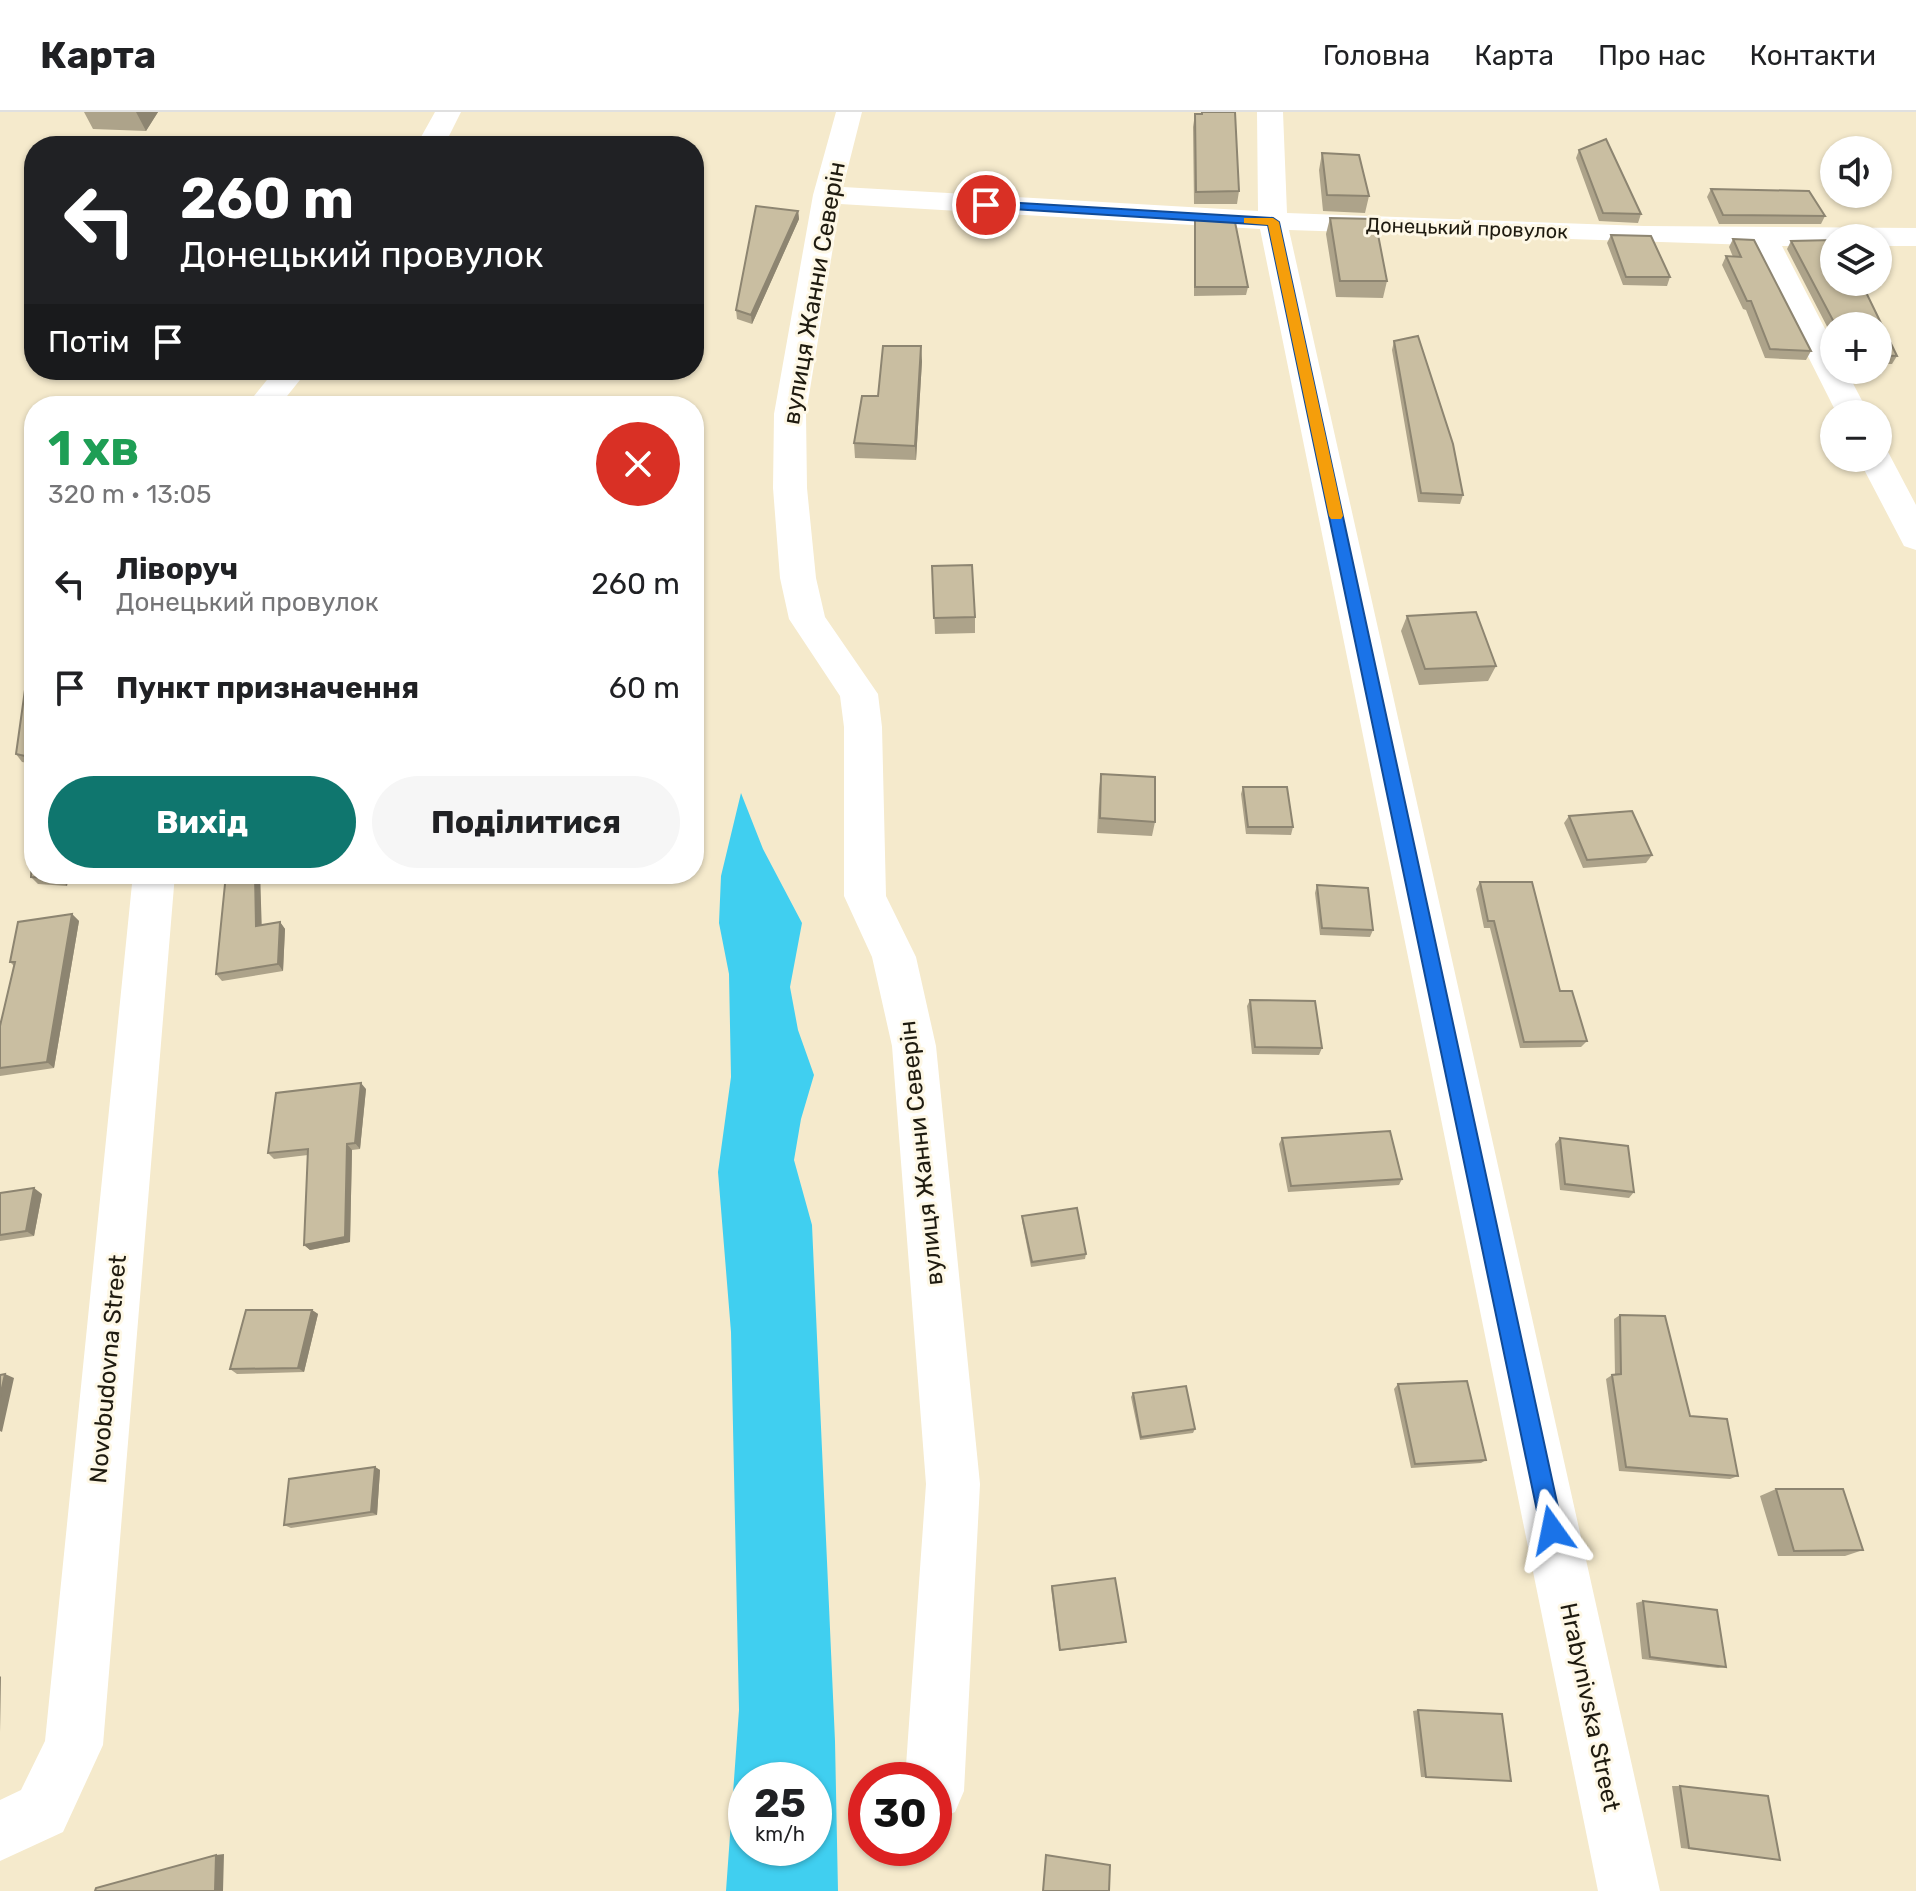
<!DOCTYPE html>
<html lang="uk">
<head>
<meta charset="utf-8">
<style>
	:root { --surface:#fff; --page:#f6f6f6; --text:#202124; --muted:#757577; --line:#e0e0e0; --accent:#0f766e }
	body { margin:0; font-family:Rubik,sans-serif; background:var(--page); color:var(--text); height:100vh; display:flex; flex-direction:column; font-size:30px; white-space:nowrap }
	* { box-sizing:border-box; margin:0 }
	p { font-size:26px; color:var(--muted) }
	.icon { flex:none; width:44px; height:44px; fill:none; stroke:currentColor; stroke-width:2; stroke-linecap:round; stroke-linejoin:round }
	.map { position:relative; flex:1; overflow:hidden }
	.side { position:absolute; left:24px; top:284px; width:680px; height:488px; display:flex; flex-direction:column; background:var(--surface); border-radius:32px; box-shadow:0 2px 6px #0004 }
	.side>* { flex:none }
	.top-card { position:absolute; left:24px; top:24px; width:680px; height:244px; border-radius:32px; box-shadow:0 2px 6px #0004; background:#202124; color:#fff; overflow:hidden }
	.buttons { position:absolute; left:1820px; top:24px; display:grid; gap:16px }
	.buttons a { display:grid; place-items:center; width:72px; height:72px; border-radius:50%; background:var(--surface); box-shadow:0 2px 6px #0004; font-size:40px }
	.speed { position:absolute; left:728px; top:1650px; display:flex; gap:16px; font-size:40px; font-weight:700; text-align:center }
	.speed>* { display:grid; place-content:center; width:104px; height:104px; border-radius:50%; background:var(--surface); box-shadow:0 2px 6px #0004; line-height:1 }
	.speed small { font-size:20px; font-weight:400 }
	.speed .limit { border:12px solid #d22; background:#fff; color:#111 }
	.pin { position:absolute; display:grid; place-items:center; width:68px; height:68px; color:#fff; margin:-34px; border:4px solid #fff; border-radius:50%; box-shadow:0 2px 8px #0007 }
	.me { position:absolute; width:88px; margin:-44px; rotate:348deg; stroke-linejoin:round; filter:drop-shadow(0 0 6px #0008) }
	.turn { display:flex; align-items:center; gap:28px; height:168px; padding:0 24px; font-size:36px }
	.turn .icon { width:104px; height:104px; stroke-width:2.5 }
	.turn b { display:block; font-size:56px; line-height:68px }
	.then { display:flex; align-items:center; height:76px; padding:0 24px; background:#0003; gap:16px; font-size:30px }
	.round { display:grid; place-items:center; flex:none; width:84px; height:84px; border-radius:42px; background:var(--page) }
	.summary { display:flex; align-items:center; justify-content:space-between; height:136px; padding:0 24px }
	h1 { font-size:48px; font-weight:700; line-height:60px; color:#1e9e55 }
	.primary-button { display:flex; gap:16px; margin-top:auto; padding:16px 24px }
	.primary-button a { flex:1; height:92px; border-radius:48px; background:var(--accent); color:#fff; font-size:32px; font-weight:700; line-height:92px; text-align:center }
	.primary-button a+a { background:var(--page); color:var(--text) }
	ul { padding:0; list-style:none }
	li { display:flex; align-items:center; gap:24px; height:104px; padding:0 24px }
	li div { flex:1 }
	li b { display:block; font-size:30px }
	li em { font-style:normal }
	header { display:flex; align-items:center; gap:48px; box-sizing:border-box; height:112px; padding:0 40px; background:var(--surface); border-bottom:2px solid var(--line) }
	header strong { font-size:38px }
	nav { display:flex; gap:44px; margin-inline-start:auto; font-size:28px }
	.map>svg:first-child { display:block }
	.water { fill:#40cff0; fill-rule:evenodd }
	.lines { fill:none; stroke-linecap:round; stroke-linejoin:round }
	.street { fill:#fff; fill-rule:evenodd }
	.wall { fill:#ada38a }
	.shaded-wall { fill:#8d8571 }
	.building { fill:#c9bea1; stroke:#8d8571; stroke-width:2 }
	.route { fill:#1a73e8; stroke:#114b97; stroke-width:2 }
	.slow { fill:#f59e0b }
	.labels { text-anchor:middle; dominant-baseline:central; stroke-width:6; stroke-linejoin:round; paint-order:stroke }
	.far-street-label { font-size:20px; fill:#1f1b10; stroke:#fef8e6 }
	.street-label { font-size:24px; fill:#1f1b10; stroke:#fef8e6 }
</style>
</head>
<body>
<header>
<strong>Карта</strong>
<nav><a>Головна</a><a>Карта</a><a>Про нас</a><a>Контакти</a></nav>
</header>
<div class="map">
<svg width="1916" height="1779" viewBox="0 0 1916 1779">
	<rect width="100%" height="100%" fill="#f5eacc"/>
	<path class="water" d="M741,681L763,737L802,811L790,875L798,918L814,963L801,1007L794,1048L812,1113L835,1629L838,1779H726L739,1598L731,1220L718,1060L731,965L729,862L719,811L721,764ZM814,1668V1736H746V1668Z"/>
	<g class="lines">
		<path class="street" d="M435,0H461L444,34H416Z
			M836,0H862L843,75L1258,99L1257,0H1283L1287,101L1644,114L1916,116V134H1878V126H1834V134H1782L1834,234V258H1846L1869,302H1837L1752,133L1289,118L1660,1779H1598L1260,117L840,92L806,302L807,376L816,466L825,505L878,582L882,615L886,784L916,845L936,934L980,1372L964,1679L955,1700L934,1709V1668H905L926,1372L892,934L872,845L844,784V615L840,584L789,507L780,466L773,376L774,302L813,83Z
			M275,258H308L279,294H246Z
			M1878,336L1887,338L1916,393V438L1904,434L1858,346H1878Z
			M133,762H175L103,1633L63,1720L0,1749V1688L21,1678L45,1629Z"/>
	</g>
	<path class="wall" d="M84,0H158L146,19L93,17Z
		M1195,2L1239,79L1237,92H1194L1193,15Z
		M1579,38L1641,102L1638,111L1599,109L1576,46Z
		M1322,41L1369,84L1365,101L1323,99L1319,58Z
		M1711,77L1825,104L1821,112H1719L1707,85Z
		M798,99L799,107L752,212L737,207L736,198Z
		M1330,106L1387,169L1383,186L1336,185L1326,122Z
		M1195,108L1248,175L1246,183L1194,184V116Z
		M1611,123L1670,165L1667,174L1623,173L1607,131Z
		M1733,127L1811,239L1806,248L1765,246L1746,198L1743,197L1722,153L1726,144L1733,145L1729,135Z
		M1834,128V170H1861L1897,244L1892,252H1878V214H1834V228L1787,137L1791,129Z
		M1394,229L1463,383L1460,392L1418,390L1392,238Z
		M922,249L916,348L855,346L854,331L878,284Z
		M932,454L975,505V521L935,522Z
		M1407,504L1496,554L1488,569L1419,573L1401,519Z
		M34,523V652L22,650L16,642Z
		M1101,662L1155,710L1152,724L1097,721L1099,677Z
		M1243,675L1293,715L1291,723L1246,722L1241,682Z
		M1569,704L1652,743L1646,751L1583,756L1564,711Z
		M69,762L67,774L38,772L31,765Z
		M226,762H260L261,813L280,810L285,817L283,859L222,869L216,862Z
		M1480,770L1560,879L1587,929L1581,935L1520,936L1490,816H1484L1476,777Z
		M1317,773L1373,818L1370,825L1320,823L1315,781Z
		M72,802L79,809L54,956L0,964V914L14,854L10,850Z
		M1250,888L1322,936L1319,943L1252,942L1247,894Z
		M366,977L360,1037L352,1038L350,1130L310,1138L304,1133L308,1043L274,1047L268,1041Z
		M1282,1026L1402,1067L1399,1073L1288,1080L1279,1032Z
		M1560,1026L1634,1080L1629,1086L1560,1078L1555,1032Z
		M0,1081L42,1082L34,1124L0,1129Z
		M1022,1104L1086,1142L1085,1147L1031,1155L1022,1109Z
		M312,1198L318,1202L304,1260L237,1262L230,1257Z
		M1620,1203L1690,1304L1738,1364L1730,1367L1619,1359L1606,1267L1612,1263H1615L1614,1207Z
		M1398,1272L1486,1348L1481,1351L1411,1356L1394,1277Z
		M1133,1281L1195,1317L1193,1321L1140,1328L1131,1285Z
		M375,1355L380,1358L377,1403L291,1416L284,1413Z
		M1776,1377L1863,1438L1845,1444H1778L1760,1384Z
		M1052,1474L1126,1530L1124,1531L1059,1539L1051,1476Z
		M1643,1489L1726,1555L1718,1556L1642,1547L1636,1491Z
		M1418,1598L1511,1669L1421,1665L1413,1599Z
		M1672,1674H1680L1780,1748L1681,1736Z"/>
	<path class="shaded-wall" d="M136,0H158L146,19Z
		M798,99L799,107L752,212L751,203Z
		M921,234L922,249L916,348L915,334Z
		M61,762H69L67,774L61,767Z
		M255,762H260L262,821L256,814Z
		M72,802L79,809L54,956L47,950Z
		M280,810L285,817L283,859L278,852Z
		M361,971L366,977L360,1037L355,1031Z
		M347,1032L352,1038L350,1130L310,1138L304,1133Z
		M34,1076L42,1082L34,1124L26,1119Z
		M312,1198L318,1202L304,1260L298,1256Z
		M5,1262L14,1266L2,1320L0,1319V1285Z
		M375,1355L380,1358L377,1403L371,1400Z
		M0,1564L1,1565L0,1620Z
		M224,1742L223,1779H215L216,1743Z"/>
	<path class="building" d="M1202,0H1235L1239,79L1196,80L1195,2H1202Z
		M1606,27L1641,102L1603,101L1579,38Z
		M1322,41L1359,43L1369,84L1327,83Z
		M1711,77L1809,79L1825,104L1723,103Z
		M756,94L798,99L751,203L736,198Z
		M1330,106L1375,107L1387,169H1340Z
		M1195,108L1235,110L1248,175H1195Z
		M1611,123L1651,124L1670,165H1626Z
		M1733,127L1754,128L1811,239L1770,237L1751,189H1747L1726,144L1741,145Z
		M1834,128V170H1861L1897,244L1878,243V214H1836L1791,129Z
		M1418,224L1453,332L1463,383L1421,381L1394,229Z
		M883,234H921L915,334L854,331L862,284H878Z
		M972,453L975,505L934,506L932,454Z
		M1476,500L1496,554L1425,557L1407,504Z
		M34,523V646L16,642L31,535Z
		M1101,662L1155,665V710L1100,706Z
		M1243,675H1287L1293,715H1248Z
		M1632,699L1652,743L1587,748L1569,704Z
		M34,703V762H61V767L31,765Z
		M226,762H255L256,814L280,810L278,852L216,862Z
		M1480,770H1532L1560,879H1572L1587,929L1524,930L1494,809H1488Z
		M1317,773L1368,776L1373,818L1322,816Z
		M72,802L47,950L0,956V914L15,850H10L18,810Z
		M1250,888L1315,889L1322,936L1255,935Z
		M361,971L355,1031L347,1032L345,1125L304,1133L308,1037L268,1041L276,981Z
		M1390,1019L1402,1067L1291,1074L1282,1026Z
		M1560,1026L1628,1034L1634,1080L1565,1072Z
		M34,1076L26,1119L0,1123V1081Z
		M1077,1096L1086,1142L1032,1150L1022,1104Z
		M246,1198H312L298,1256L230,1257Z
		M1620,1203L1665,1204L1690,1304L1727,1307L1738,1364L1626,1355L1612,1263L1621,1262Z
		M5,1262L0,1285V1263Z
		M1467,1269L1486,1348L1415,1352L1398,1272Z
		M1186,1274L1195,1317L1141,1325L1133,1281Z
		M375,1355L371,1400L284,1413L289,1367Z
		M1776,1377H1843L1863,1438L1794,1439Z
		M1115,1466L1126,1530L1060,1538L1052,1474Z
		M1643,1489L1717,1498L1726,1555L1650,1545Z
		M1418,1598L1502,1602L1511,1669L1426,1665Z
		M1680,1674L1768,1684L1780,1748L1689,1736Z
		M216,1743L215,1779H95L96,1776Z
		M1046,1743L1110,1753L1109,1779H1043Z"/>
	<path class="route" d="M986,89L1273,106L1279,110L1563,1418L1560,1426L1552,1429L1544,1426L1541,1418L1268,113L982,95L980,93Z"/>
	<path class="slow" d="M1244,106H1273L1279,110L1343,404L1341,407H1331L1329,404L1268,113L1244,111Z"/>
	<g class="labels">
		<g class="far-street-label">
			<text transform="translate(1467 116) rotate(2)">Донецький провулок</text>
		</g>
		<g class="street-label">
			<text transform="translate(814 181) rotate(-80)">вулиця Жанни Северін</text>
			<text transform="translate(921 1041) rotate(-96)">вулиця Жанни Северін</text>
			<text transform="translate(108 1257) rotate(-85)">Novobudovna Street</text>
			<text transform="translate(1590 1595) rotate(78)">Hrabynivska Street</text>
		</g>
	</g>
</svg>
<div class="buttons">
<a><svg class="icon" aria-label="sound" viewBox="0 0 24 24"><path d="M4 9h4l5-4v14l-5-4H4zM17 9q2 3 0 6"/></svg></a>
<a><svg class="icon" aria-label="layers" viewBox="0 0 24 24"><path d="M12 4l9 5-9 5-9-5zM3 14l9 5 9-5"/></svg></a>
<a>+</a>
<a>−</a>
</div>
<div class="speed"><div>25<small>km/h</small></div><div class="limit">30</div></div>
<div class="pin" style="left:986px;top:93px;background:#d93025"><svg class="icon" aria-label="arrive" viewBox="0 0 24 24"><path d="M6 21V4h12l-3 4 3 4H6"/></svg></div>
<svg class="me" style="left:1552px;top:1418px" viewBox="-20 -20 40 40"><path d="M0-17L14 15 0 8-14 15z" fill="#1a73e8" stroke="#fff" stroke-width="4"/></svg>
<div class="top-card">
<div class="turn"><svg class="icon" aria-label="left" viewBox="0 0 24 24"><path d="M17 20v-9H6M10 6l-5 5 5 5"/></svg><div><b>260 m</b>Донецький провулок</div></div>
<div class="then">Потім<svg class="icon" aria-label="arrive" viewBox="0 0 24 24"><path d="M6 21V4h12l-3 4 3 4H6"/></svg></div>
</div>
<section class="side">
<div class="summary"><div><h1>1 хв</h1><p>320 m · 13:05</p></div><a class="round" style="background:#d93025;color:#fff"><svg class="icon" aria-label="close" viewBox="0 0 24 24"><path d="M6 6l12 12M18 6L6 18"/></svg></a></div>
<ul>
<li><svg class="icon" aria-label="left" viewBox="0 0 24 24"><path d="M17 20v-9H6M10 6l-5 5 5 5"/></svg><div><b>Ліворуч</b><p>Донецький провулок</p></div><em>260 m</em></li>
<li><svg class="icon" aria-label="arrive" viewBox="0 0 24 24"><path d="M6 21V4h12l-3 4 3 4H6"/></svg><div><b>Пункт призначення</b></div><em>60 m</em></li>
</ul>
<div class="primary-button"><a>Вихід</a><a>Поділитися</a></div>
</section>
</div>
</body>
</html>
